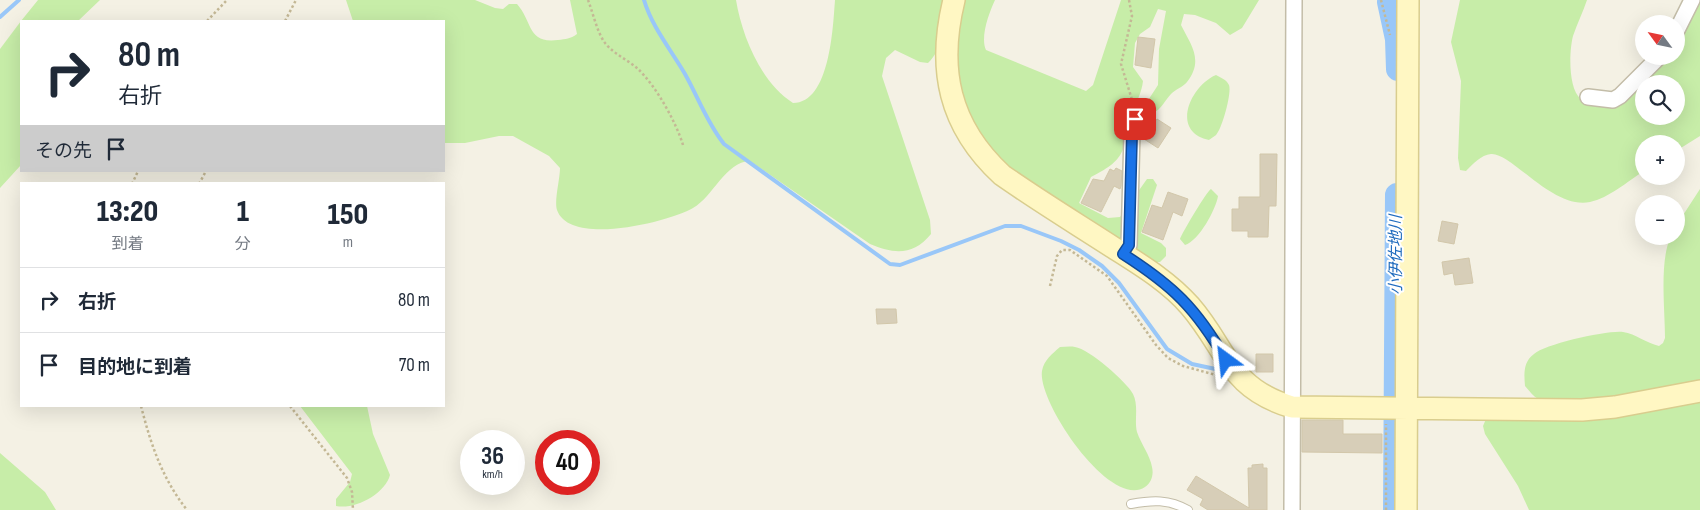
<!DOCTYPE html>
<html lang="ja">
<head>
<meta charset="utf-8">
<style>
	:root { --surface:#fff; --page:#f6f6f7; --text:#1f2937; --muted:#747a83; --line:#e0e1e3 }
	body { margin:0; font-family:"Sofia Sans Condensed","Noto Sans JP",sans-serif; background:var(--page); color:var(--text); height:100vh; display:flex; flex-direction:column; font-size:19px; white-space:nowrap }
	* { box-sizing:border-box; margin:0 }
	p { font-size:16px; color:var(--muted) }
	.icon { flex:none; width:28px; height:28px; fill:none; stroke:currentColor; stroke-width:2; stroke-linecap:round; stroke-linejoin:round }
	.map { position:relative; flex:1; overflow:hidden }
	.drawer { position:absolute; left:20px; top:182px; width:425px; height:225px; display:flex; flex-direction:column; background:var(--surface); border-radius:0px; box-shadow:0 5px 20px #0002 }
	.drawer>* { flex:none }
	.banner { position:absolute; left:20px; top:20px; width:425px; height:152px; border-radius:0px; box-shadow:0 5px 20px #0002; background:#fff; color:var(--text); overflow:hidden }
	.needle { width:32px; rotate:303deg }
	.fabs { position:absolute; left:1635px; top:15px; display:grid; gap:10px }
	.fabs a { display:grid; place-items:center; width:50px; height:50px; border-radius:50%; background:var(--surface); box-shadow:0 5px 20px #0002; font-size:25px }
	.speed { position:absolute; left:460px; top:430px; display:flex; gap:10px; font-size:25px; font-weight:700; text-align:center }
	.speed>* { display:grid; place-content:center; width:65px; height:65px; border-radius:50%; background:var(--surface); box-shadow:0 5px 20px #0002; line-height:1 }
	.speed small { font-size:12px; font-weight:400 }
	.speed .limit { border:8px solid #d22; background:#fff; color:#111 }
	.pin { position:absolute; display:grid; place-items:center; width:42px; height:42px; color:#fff; margin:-21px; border-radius:10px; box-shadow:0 2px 8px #0006 }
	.me { position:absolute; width:55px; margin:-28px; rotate:330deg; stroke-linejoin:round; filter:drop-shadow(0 0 4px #0008) }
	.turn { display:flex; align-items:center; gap:18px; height:105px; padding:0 15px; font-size:22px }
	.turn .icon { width:65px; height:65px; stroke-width:2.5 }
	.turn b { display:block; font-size:35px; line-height:42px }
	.then { display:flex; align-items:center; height:48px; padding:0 15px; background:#0003; gap:10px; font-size:19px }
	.eta { display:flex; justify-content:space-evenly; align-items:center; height:85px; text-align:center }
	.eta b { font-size:30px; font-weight:800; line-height:35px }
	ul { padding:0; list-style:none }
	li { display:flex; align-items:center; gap:15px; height:65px; padding:0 15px; border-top:1px solid var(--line) }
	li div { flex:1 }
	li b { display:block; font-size:19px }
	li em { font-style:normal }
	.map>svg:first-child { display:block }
	.green { fill:#c7eda8; fill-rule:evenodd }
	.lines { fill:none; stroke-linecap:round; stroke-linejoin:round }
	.stream { stroke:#99c7f8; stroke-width:4 }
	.river { stroke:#99c7f8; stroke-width:24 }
	.building { fill:#d7ceb8; stroke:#d2c7aa }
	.lane-casing { stroke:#c3bda8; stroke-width:10 }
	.street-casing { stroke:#c3bda8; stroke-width:18 }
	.secondary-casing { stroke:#d9cd8e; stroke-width:24 }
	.path { stroke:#c4b895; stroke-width:2.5; stroke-dasharray:2.5 2.5; stroke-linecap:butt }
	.lane { stroke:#fff; stroke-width:8 }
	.street { stroke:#fff; stroke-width:15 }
	.secondary { stroke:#fff7c3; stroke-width:21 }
	.route-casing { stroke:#114b97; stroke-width:12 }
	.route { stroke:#1a73e8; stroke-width:9 }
	.labels { text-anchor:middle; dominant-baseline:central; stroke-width:4; stroke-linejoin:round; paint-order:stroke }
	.water-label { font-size:16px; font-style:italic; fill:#206cbe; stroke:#fff }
</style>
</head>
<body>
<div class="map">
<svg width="1700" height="510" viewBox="0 0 1700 510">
	<rect width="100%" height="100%" fill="#f4f1e4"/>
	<path class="green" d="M38,0H100L78,21H21Z
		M346,0H475L495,8L503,9L509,4H517C533,22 527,44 558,40C566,39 570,39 577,34L570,0H736C742,36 761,83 793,103C830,103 833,27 835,0H946C943,20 944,49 928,63L920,62L895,50L886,58L882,76L930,220L931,234C913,256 894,254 870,244L750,161C725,162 713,197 693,208C668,222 570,247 557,210C554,201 560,179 560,168L549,156L513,136H499L465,143H444V21H353Z
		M963,0H995C989,13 980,37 986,50L1086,91L1093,85L1121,0H1259L1242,28L1230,35L1216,23L1195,15L1184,14L1181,25C1191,45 1204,60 1187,82C1183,87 1176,89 1171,94C1165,100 1162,109 1153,113L1149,112L1145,105L1158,85L1159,49L1166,11L1158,9L1150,27L1140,34L1135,43L1133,67L1143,81C1142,92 1136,102 1133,112C1122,148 1130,158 1091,177L1079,203L1108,218L1120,217L1147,179H1153L1157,185L1141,233L1161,243L1166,248V256L1160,262H1153L1007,169L966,116L955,72L957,26Z
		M1460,0H1587C1583,12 1577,24 1573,36C1569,51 1568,89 1581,99C1588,103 1596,103 1604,105L1666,56H1676V42L1697,0H1700V136L1676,151V144H1644V171C1628,181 1609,198 1590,202C1553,210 1511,152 1491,154C1481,155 1473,164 1466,171L1460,170L1458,158L1461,81L1451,42ZM1644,84H1676V116H1644Z
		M21,21V165L0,188V49Z
		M1216,75C1221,78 1226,79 1229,85C1232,93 1222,129 1216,135C1215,136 1210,139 1209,140C1170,132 1190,86 1216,75Z
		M1211,189L1218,196C1216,209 1199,241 1185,245L1180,239C1182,233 1207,191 1211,189Z
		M1700,189V384C1663,391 1572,412 1539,399C1533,397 1529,390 1525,386C1524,374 1523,362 1534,354C1545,344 1608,330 1623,332C1636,334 1646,343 1659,346L1663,343L1665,338C1665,309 1659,261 1671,236H1676V226Z
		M1060,347C1065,347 1070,346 1075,347C1089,349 1127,382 1133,394C1139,406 1134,420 1137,432C1141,444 1150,455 1152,467C1154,475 1151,483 1145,487C1110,510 1037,401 1042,371C1044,360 1052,354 1060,347Z
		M1700,398V510H1529L1518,486L1485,434L1483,426L1486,419Z
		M300,406H367L373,434L390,475C385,494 355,510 336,506V499L350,482L352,474Z
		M0,453L45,492L56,510H0Z"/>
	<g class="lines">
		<path class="stream" d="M644,0C652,27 671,50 685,74C698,97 707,123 724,144L890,264L900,265L1005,226H1021L1061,241L1079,250L1102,266L1119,283L1167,349L1192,364L1220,370
			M1388,0L1389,2
			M0,17L19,0"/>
		<path class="river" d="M1389,2L1397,39L1398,69
			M1395,510L1397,195"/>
	</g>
	<path class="building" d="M1138,37L1155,39L1151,68L1135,65Z
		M1157,119L1171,128L1158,148L1144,139Z
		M1260,154H1277L1276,206H1269L1268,237H1248V231H1232V209H1239V197H1260Z
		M1116,168L1122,171L1121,186L1120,189L1114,186L1101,212L1081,203L1093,179L1104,181L1110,169L1114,171Z
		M1168,192L1188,199L1182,216L1173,212L1163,240L1142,232L1152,205L1162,208Z
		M1442,221L1458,224L1454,244L1438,241Z
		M1469,258L1473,283L1455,285L1453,273L1444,275L1442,262Z
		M876,309H896L897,323L877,324Z
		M1256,354H1273V372H1256Z
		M1302,420H1343V434H1382V453L1302,452Z
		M1263,464V468H1267V510H1208L1200,505L1203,499L1187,490L1196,476L1249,508L1248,468H1252V465Z"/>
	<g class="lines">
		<defs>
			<path id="lane" d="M1131,504C1152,500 1169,499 1188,510"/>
			<path id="street" d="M1676,32L1692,0
				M1588,97L1613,100L1620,96L1660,56
				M1123,254L1129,245L1132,133L1137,114
				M1292,510L1294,0"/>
			<path id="secondary" d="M954,0C937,69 949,126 1002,175C1039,201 1077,224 1114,248C1141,265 1169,282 1190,306C1228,350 1228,388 1292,407L1582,410L1615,407L1700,391
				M1406,510L1408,0"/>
		</defs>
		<use href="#lane" class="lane-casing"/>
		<use href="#street" class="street-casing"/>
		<use href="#secondary" class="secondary-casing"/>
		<path class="path" d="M588,0C593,13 596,28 603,40C611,53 627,59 638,69C656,86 676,122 683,145
			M1129,0L1132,16L1121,64L1133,103
			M1381,0L1390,35
			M207,21L227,0
			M285,21L296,0
			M132,184L138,171
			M199,184L206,171
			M1050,286L1057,256L1062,250H1070L1107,276L1156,345L1168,358L1183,366L1216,375
			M141,406C151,445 162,478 187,510
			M290,406L347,478L352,492L353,510
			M1386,510V424"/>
		<use href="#lane" class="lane"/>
		<use href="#street" class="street"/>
		<use href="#secondary" class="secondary"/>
	</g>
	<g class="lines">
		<defs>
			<path id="route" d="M1135,119L1132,133L1129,245L1123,254C1173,286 1196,308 1226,360"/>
		</defs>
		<use href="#route" class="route-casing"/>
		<use href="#route" class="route"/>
	</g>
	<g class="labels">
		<g class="water-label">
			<text transform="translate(1396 255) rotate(-90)">小伊佐地川</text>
		</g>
	</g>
</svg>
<div class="fabs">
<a><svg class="needle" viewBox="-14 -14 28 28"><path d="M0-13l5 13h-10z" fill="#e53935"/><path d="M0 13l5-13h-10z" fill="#747a83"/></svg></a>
<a><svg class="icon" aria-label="search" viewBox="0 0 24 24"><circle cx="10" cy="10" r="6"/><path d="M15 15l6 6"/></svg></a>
<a>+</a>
<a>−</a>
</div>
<div class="speed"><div>36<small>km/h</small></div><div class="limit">40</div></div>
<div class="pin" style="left:1135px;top:119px;background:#d93025"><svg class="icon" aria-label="arrive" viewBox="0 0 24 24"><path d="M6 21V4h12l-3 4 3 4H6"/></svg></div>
<svg class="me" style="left:1226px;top:360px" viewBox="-20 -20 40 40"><path d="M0-17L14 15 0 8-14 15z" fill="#1a73e8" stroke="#fff" stroke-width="4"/></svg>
<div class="banner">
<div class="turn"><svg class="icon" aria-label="right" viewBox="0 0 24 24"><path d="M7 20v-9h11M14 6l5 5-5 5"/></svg><div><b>80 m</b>右折</div></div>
<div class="then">その先<svg class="icon" aria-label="arrive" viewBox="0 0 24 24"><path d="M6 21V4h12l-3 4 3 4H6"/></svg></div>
</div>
<section class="drawer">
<div class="eta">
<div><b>13:20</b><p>到着</p></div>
<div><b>1</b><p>分</p></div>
<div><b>150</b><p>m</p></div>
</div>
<ul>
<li><svg class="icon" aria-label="right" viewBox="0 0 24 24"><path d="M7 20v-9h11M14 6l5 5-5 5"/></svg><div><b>右折</b></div><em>80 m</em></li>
<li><svg class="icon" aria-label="arrive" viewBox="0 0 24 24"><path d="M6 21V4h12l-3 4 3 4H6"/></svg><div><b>目的地に到着</b></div><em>70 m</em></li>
</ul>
</section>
</div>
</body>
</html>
